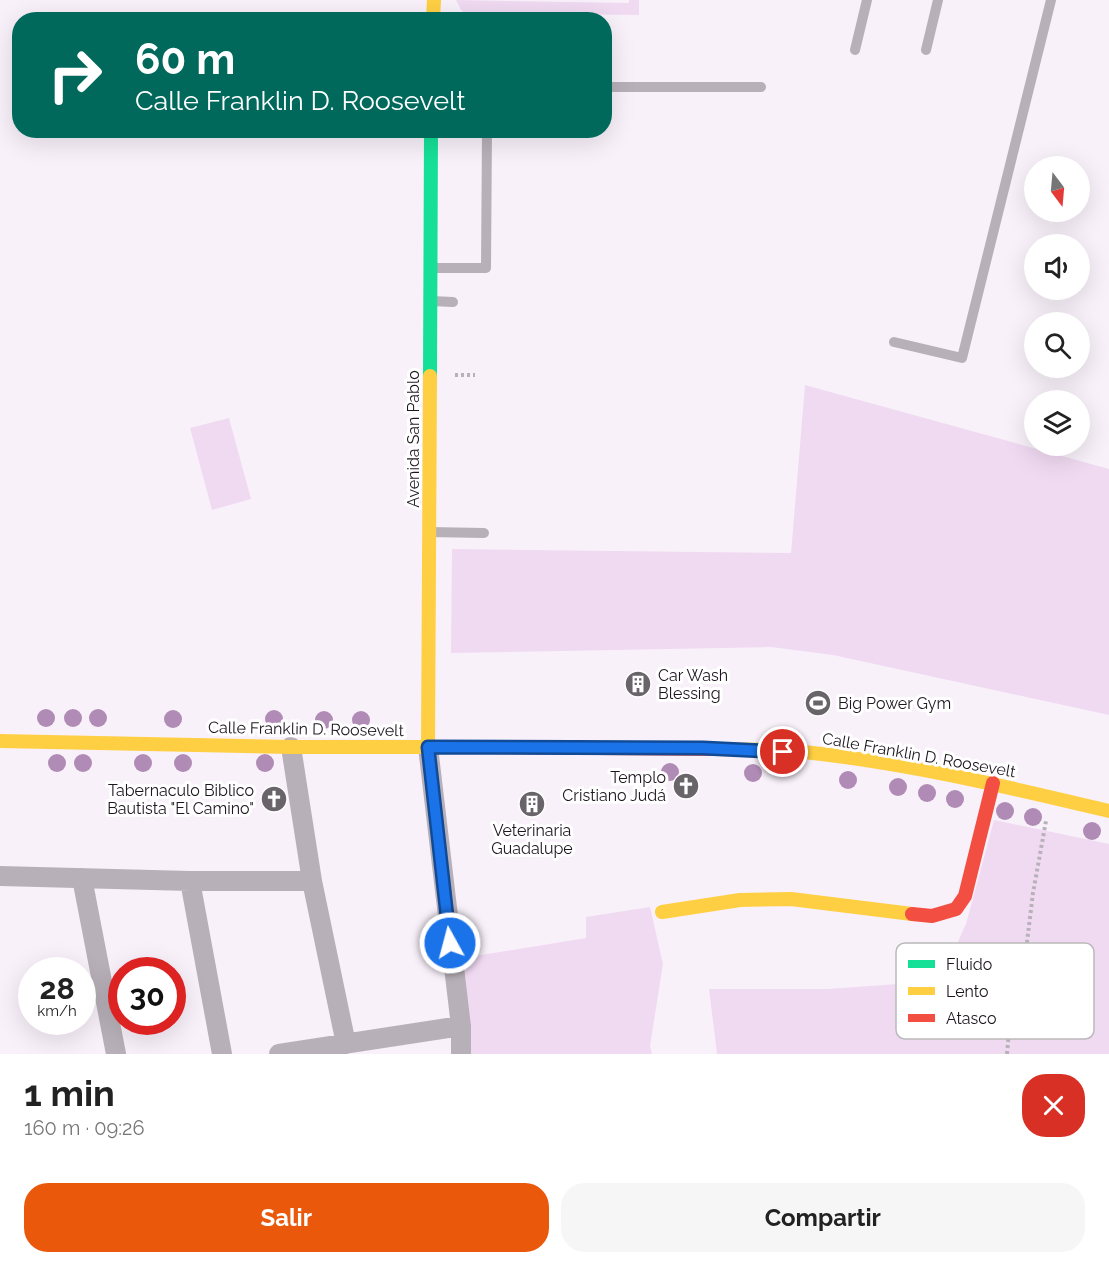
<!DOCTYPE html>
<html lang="es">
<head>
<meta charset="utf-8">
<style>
	:root { --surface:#fff; --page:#f6f6f6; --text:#222; --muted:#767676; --accent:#ea580c }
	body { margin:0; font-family:Raleway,sans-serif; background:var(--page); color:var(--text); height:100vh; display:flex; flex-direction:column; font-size:22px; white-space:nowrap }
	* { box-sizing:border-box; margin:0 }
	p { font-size:20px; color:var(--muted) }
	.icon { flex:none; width:33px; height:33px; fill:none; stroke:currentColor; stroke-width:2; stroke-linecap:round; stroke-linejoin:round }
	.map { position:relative; height:1054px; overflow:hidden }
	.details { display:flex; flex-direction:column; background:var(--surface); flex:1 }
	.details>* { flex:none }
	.top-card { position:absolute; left:12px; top:12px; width:600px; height:126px; border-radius:24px; box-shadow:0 6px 24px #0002; background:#00695c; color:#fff; overflow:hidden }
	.needle { width:39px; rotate:164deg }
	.buttons { position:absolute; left:1024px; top:156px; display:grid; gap:12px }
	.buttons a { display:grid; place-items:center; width:66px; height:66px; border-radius:50%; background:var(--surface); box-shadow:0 6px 24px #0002; font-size:30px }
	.speed { position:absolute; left:18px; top:957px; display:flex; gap:12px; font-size:30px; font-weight:700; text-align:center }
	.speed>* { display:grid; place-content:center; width:78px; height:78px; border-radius:50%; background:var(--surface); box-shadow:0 6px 24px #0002; line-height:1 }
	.speed small { font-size:15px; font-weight:400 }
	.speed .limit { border:9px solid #d22; background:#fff; color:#111 }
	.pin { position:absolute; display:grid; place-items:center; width:51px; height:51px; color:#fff; margin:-26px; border:3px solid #fff; border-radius:50%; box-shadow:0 2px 6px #0007 }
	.me { position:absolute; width:66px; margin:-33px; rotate:353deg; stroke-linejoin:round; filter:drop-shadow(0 0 4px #0008) }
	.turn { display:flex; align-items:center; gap:21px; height:126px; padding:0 24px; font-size:27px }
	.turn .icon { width:78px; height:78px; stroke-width:2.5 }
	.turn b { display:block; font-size:42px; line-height:51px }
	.round { display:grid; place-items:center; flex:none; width:63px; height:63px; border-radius:24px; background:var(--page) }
	.headline { display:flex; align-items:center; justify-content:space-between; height:102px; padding:0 24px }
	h1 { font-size:36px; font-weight:700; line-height:45px }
	.button { display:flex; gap:12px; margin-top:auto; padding:12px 24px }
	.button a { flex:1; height:69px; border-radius:24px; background:var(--accent); color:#fff; font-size:24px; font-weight:700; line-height:69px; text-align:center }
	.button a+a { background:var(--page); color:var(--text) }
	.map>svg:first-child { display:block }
	.green { fill:#f0daf2 }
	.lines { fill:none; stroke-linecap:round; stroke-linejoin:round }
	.path { stroke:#b8b1b9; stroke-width:4; stroke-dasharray:3 3; stroke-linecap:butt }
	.lane { stroke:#b8b0b8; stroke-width:10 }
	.street { stroke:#b8b0b8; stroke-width:20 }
	.fast { stroke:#16e098; stroke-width:14 }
	.slow { stroke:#ffcf43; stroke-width:14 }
	.jam { stroke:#f24e42; stroke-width:14 }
	.tree { fill:#b08bb5 }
	.route-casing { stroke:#114b97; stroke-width:15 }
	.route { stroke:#1a73e8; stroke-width:10 }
	.labels { text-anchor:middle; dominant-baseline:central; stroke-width:6; stroke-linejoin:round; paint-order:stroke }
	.street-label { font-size:16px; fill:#1c161d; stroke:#fff }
	.poi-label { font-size:16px; fill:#1c161d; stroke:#fff; text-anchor:start }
	.key { fill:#fff; stroke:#bbb9bb; stroke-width:1.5 }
	.key-label { font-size:16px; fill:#1c161d }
</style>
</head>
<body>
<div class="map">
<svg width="1109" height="1054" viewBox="0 0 1109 1054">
	<rect width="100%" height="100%" fill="#f9f1fa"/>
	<path class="green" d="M456,0L629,3V0H639V15L465,13L461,10Z
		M805,385L1109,469V715L833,655L771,647L451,653L452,549L791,553Z
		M229,418L251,499L212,510L190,428Z
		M994,820L1109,844V1054H717L709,989H828L940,981L966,924Z
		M650,907L663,964L650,1046L652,1054H470L471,1024L463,958L586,938V917Z"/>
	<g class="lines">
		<path class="path" d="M455,375H475
			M1007,1054L1012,996L1024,967L1033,893L1046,821"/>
		<path class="lane" d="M855,50L867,0
			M926,50L938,0
			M604,87H761
			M430,268H486L487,130
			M431,301L453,302
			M894,342L962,358L1051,0
			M429,532L484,533"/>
		<path class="street" d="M291,747L312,881L346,1044
			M428,747L461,1026V1054
			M0,876L190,881H312
			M82,878L116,1054
			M190,881L222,1054
			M279,1054L461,1026"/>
		<path class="fast" d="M430,376L431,130"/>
		<path class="slow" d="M433,20L434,0
			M0,741L291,747H477
			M428,747L430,376
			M718,749C746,750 776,749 804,752C908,763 1008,787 1109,811
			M662,912L740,900L791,899L912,914"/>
		<path class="jam" d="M477,747L718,749
			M912,914L932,916L956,909L965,896L993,783"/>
	</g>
	<g class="tree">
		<circle cx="46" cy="718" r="9"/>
		<circle cx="73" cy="718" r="9"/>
		<circle cx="98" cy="718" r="9"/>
		<circle cx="173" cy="719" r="9"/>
		<circle cx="274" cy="719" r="9"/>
		<circle cx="324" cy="720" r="9"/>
		<circle cx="361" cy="720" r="9"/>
		<circle cx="57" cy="763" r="9"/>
		<circle cx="83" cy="763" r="9"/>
		<circle cx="143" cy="763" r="9"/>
		<circle cx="183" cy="763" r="9"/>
		<circle cx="265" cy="763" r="9"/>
		<circle cx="670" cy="772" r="9"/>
		<circle cx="753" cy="773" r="9"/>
		<circle cx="848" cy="780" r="9"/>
		<circle cx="898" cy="787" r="9"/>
		<circle cx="927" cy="793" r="9"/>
		<circle cx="955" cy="799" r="9"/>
		<circle cx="1005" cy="811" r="9"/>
		<circle cx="1033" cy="817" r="9"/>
		<circle cx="1092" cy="831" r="9"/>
	</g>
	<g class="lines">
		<defs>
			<path id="route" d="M450,943L428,747L703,748L783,752"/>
		</defs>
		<use href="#route" class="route-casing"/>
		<use href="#route" class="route"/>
	</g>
	<defs>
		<symbol id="building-disc" viewBox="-11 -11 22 22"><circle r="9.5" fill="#69636a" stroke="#fff"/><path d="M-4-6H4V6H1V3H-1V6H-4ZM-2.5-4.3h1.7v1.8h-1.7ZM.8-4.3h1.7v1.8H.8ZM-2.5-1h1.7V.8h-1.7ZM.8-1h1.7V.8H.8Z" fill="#fff"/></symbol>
		<symbol id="stadium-disc" viewBox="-11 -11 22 22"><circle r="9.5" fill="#69636a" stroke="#fff"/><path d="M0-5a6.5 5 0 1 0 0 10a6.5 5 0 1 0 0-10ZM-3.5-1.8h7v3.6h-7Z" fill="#fff"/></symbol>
		<symbol id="church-disc" viewBox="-11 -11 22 22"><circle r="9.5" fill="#69636a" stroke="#fff"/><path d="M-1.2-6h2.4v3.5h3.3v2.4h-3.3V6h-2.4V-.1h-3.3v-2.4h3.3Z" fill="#fff"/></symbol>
	</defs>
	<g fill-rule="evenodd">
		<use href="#building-disc" x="623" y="669" width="30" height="30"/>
		<use href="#stadium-disc" x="803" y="688" width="30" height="30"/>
		<use href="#church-disc" x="671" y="771" width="30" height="30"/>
		<use href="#church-disc" x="259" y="784" width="30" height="30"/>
		<use href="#building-disc" x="517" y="789" width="30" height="30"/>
	</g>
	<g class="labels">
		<g class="street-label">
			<text transform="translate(413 439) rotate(-90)">Avenida San Pablo</text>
			<text transform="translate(306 729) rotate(1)">Calle Franklin D. Roosevelt</text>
			<text transform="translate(919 755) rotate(10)">Calle Franklin D. Roosevelt</text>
		</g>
		<g class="poi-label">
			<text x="658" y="675">Car Wash<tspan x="658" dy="18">Blessing</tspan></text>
			<text x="838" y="703">Big Power Gym</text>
			<text x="666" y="777" text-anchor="end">Templo<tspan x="666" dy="18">Cristiano Judá</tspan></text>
			<text x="254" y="790" text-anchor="end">Tabernaculo Biblico<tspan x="254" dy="18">Bautista "El Camino"</tspan></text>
			<text x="532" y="830" text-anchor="middle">Veterinaria<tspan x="532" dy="18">Guadalupe</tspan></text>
		</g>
	</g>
	<rect x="896" y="943" width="198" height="96" rx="9" class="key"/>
	<rect x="908" y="960" width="27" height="8" fill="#16e098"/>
	<rect x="908" y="987" width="27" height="8" fill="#ffcf43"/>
	<rect x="908" y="1014" width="27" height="8" fill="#f24e42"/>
	<g class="key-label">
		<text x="946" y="970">Fluido</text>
		<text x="946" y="997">Lento</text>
		<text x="946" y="1024">Atasco</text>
	</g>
</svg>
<div class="buttons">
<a><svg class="needle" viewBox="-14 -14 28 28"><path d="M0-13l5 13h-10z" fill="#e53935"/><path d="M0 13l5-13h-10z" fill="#767676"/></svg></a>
<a><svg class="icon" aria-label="sound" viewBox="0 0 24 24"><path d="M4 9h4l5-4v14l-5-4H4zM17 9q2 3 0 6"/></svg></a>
<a><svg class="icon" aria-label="search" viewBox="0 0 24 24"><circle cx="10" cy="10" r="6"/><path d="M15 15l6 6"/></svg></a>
<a><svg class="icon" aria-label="layers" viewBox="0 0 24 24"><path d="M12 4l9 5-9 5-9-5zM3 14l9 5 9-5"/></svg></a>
</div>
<div class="speed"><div>28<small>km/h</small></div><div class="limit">30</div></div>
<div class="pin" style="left:783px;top:752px;background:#d93025"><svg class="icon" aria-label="arrive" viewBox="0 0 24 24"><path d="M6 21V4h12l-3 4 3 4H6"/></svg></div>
<svg class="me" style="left:450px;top:943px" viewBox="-20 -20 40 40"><circle r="17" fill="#1a73e8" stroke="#fff" stroke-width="3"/><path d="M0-11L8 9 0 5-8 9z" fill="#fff"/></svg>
<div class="top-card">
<div class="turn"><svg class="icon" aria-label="right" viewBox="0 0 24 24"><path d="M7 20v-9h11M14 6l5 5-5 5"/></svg><div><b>60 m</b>Calle Franklin D. Roosevelt</div></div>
</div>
</div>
<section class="details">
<div class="headline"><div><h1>1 min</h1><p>160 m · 09:26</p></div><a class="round" style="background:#d93025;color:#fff"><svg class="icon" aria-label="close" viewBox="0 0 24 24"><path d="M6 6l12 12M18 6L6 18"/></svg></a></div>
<div class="button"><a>Salir</a><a>Compartir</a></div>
</section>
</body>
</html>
